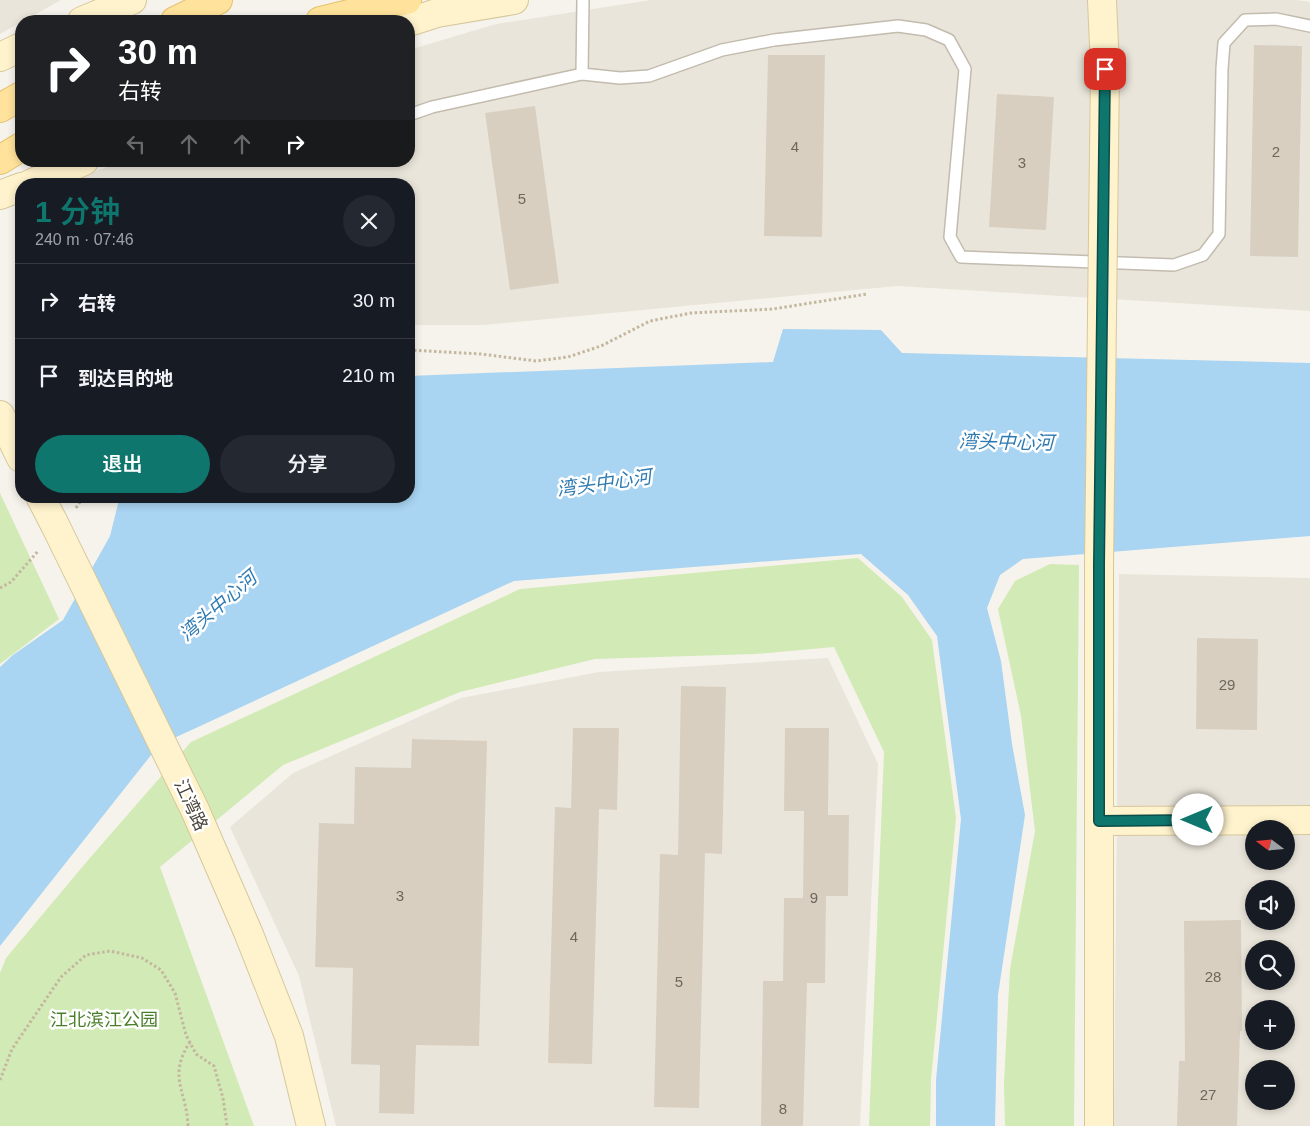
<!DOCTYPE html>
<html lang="zh">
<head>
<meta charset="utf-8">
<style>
	:root { --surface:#171b24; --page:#242831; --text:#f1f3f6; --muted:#9ea1a6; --line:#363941; --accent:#0f766e }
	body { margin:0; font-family:Helvetica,"Noto Sans SC",sans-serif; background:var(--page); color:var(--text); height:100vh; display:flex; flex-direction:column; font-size:19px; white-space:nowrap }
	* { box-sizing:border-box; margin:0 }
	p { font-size:16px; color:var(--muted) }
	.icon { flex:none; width:28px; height:28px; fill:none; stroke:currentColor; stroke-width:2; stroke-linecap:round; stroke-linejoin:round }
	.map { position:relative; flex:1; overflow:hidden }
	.details { position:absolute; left:15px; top:178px; width:400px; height:325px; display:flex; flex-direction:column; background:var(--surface); border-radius:20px; box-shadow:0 2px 8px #0003 }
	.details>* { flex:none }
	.guide { position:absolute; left:15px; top:15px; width:400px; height:152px; border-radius:20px; box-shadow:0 2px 8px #0003; background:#202124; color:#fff; overflow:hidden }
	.needle { width:32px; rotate:286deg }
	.tools { position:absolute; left:1245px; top:820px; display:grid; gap:10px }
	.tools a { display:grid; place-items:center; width:50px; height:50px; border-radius:50%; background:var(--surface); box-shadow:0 2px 8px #0003; font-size:25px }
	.pin { position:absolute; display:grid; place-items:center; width:42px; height:42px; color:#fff; margin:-21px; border-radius:10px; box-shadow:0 2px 8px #0006 }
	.me { position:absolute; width:55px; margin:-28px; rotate:270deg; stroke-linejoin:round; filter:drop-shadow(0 0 4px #0008) }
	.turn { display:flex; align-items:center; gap:18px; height:105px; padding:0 20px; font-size:22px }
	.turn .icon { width:65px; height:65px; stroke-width:2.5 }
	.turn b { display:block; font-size:35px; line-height:42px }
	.lanes { display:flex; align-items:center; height:48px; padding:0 20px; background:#0003; justify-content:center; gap:25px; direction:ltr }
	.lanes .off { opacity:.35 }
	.round { display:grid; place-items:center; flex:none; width:52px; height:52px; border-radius:26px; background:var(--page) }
	.head { display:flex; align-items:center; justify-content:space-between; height:85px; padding:0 20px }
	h1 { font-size:30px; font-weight:600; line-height:38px; color:var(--accent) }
	.button { display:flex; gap:10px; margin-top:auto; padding:10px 20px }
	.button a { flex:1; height:58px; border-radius:30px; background:var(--accent); color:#fff; font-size:20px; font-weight:600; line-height:58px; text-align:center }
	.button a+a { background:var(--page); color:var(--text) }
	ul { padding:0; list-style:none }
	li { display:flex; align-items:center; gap:15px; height:75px; padding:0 20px; border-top:1px solid var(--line) }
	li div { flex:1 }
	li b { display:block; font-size:19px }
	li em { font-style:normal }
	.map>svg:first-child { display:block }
	.residential { fill:#eae5da; fill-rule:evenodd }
	.green { fill:#d2eab5 }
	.water { fill:#a9d4f2 }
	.building { fill:#d8cfc1 }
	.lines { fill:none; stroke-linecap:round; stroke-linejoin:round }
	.lane-casing { stroke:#c2bbae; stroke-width:14 }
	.secondary-casing { stroke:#d6c79b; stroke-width:30 }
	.primary-casing { stroke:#e6c16a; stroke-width:30 }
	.path { stroke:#c4b79f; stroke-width:3; stroke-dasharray:2.5 2.5; stroke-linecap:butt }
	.lane { stroke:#fff; stroke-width:11 }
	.secondary { stroke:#fff3cd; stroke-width:28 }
	.primary { stroke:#ffe39c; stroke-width:28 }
	.secondary-bridge-casing { stroke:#d6c79b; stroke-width:30; stroke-linecap:butt }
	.secondary-bridge { stroke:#fff3cd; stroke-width:28 }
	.route-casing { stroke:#0a4d48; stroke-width:12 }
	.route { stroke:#0f766e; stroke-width:9 }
	.labels { text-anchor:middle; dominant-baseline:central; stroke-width:5; stroke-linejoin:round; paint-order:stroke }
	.number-label { font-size:15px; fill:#6e675b }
	.street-label { font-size:18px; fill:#4b4439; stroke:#fff }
	.park-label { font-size:18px; fill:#4a7f2a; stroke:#fff }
	.water-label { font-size:19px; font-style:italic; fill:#2e7ab2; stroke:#fff }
</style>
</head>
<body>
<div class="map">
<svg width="1310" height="1126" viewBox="0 0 1310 1126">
	<rect width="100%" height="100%" fill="#f6f3ec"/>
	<path class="residential" d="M0,0H61L0,34Z
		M651,0H1297L1310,2V311L897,286L484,325H409V184H67L66,182L123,161H409V50L496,24Z
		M1119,574L1310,578V1126H1114ZM1254,829H1286V861H1254ZM1254,889H1286V921H1254ZM1254,949H1286V981H1254ZM1254,1009H1286V1041H1254ZM1254,1069H1286V1101H1254Z
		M828,658L878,764L860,1126H336L299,976L230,827L293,773L461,698L599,672Z"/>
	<path class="green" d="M0,493L59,619L0,664Z
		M858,558L902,597L932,640L956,818L931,1080L930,1126H869L884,752L834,647L755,654L595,659L460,692L283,765L160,867L254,1126H0V973L6,958L89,859L191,742L520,589Z
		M1050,564L1079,565L1074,1126H1005L1004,1083L1010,969L1035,831L1021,716L998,609L1015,581Z"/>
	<path class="water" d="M783,329L881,330L902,353L1310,363V536L1023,559L1000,575L987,608L1001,661L1012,744L1025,815L998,995L995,1126H936V1080L961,819L937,636L908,595L861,554L514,581L159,745L0,946V667L13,655L63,620L110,536L120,496H409V376L773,362Z"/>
	<path class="building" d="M1254,45L1302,46L1298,257L1250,256Z
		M768,55H825L822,237L764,236Z
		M997,94L1054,97L1046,230L989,227Z
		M535,106L559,283L510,290L485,113Z
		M1197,638L1258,639L1257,730L1196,729Z
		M681,686L726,687L722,854L705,853L699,1108L654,1107L660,854L678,855Z
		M573,728H619L617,810L599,809L592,1064L548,1063L555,807L571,808Z
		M785,728H829L828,815H849L848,896H826L825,983H807L803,1126H761L763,981H783L784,898H803L804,811H784Z
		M412,739L487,741L479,1046L416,1045L414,1114L379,1113L380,1065L351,1064L353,968L315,967L319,823L354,824L355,767L411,768Z
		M1241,920L1242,1031H1240L1237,1126H1177L1179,1061H1185L1184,921Z"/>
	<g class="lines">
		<defs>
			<path id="lane" d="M583,0L582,74L620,78L649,76L722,50L774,40L898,26L926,30L949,40L965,69L950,237L961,257L1174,265L1203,255L1219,234L1222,69L1224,43L1245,20L1276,19L1310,26
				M409,115L432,107L582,74"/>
			<path id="secondary" d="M1102,0L1105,69
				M82,21L132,0
				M409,22L437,13L514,0
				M0,57L21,47
				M30,184L84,161
				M0,195L21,187
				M0,415L21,458
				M40,496L54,523
				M195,810L248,932L289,1036L311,1126
				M1099,821L1310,820
				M1099,1126V565"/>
			<path id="primary" d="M175,21L218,0
				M320,21L407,0
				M0,108L21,96
				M0,160L21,147"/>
		</defs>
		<use href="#lane" class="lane-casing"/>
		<use href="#secondary" class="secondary-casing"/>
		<use href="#primary" class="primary-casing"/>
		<path class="path" d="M409,350L481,354L536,361L568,357L601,346L650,321L691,313L773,309L867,294
			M76,508L84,496
			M0,588L11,582L39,550
			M0,1080L12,1049L61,977L86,955L110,951L142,958L161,970L175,993L186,1035L196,1054L214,1066L223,1098L227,1126
			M188,1126C187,1091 167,1077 190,1042"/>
		<use href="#lane" class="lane"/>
		<use href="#secondary" class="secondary"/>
		<use href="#primary" class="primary"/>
		<defs>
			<path id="secondary-bridge" d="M54,523L195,810
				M1099,565L1105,69"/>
		</defs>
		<use href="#secondary-bridge" class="secondary-bridge-casing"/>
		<use href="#secondary-bridge" class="secondary-bridge"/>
	</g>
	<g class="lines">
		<defs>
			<path id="route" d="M1105,69L1099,565V821L1198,820"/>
		</defs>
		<use href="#route" class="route-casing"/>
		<use href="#route" class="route"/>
	</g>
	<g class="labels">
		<g class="number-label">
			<text x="795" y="146">4</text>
			<text x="1276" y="151">2</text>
			<text x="1022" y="162">3</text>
			<text x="522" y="198">5</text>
			<text x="1227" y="684">29</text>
			<text x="400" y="895">3</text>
			<text x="814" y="897">9</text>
			<text x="574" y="936">4</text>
			<text x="1213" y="976">28</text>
			<text x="679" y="981">5</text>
			<text x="1208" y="1094">27</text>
			<text x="783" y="1108">8</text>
		</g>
		<g class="street-label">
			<text transform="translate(191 805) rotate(65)">江湾路</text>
		</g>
		<g class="park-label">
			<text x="104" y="1020">江北滨江公园</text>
		</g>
		<g class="water-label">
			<text transform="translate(1006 442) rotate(1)">湾头中心河</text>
			<text transform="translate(604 483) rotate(-8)">湾头中心河</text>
			<text transform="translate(218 606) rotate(-41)">湾头中心河</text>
		</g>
	</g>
</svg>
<div class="tools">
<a><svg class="needle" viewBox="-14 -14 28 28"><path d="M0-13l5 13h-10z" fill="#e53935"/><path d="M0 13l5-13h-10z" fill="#9ea1a6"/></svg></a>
<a><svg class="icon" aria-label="sound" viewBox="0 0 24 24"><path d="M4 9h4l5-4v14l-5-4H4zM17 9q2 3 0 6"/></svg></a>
<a><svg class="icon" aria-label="search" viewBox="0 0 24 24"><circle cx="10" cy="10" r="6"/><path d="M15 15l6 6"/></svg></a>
<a>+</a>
<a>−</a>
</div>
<div class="pin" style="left:1105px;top:69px;background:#d93025"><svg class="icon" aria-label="arrive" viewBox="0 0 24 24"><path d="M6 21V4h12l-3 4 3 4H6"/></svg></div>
<svg class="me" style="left:1198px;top:820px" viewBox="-20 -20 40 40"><circle r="19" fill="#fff"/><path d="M0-13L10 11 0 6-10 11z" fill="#0f766e"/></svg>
<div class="guide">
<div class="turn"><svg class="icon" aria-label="right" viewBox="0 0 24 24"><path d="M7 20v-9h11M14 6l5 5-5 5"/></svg><div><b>30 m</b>右转</div></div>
<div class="lanes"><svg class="icon off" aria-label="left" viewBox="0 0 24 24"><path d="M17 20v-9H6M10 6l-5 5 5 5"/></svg><svg class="icon off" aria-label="ahead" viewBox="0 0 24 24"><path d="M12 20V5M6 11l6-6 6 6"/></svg><svg class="icon off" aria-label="ahead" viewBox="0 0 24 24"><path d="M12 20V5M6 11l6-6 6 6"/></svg><svg class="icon" aria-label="right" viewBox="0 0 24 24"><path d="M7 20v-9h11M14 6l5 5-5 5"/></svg></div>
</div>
<section class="details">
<div class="head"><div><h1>1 分钟</h1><p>240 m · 07:46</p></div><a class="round"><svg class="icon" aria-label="close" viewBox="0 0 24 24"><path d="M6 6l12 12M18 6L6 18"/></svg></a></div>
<ul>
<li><svg class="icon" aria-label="right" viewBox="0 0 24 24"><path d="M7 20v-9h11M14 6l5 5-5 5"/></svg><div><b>右转</b></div><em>30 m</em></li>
<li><svg class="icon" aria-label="arrive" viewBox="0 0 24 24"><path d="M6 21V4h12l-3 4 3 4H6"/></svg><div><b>到达目的地</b></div><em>210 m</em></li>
</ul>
<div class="button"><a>退出</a><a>分享</a></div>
</section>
</div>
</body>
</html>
